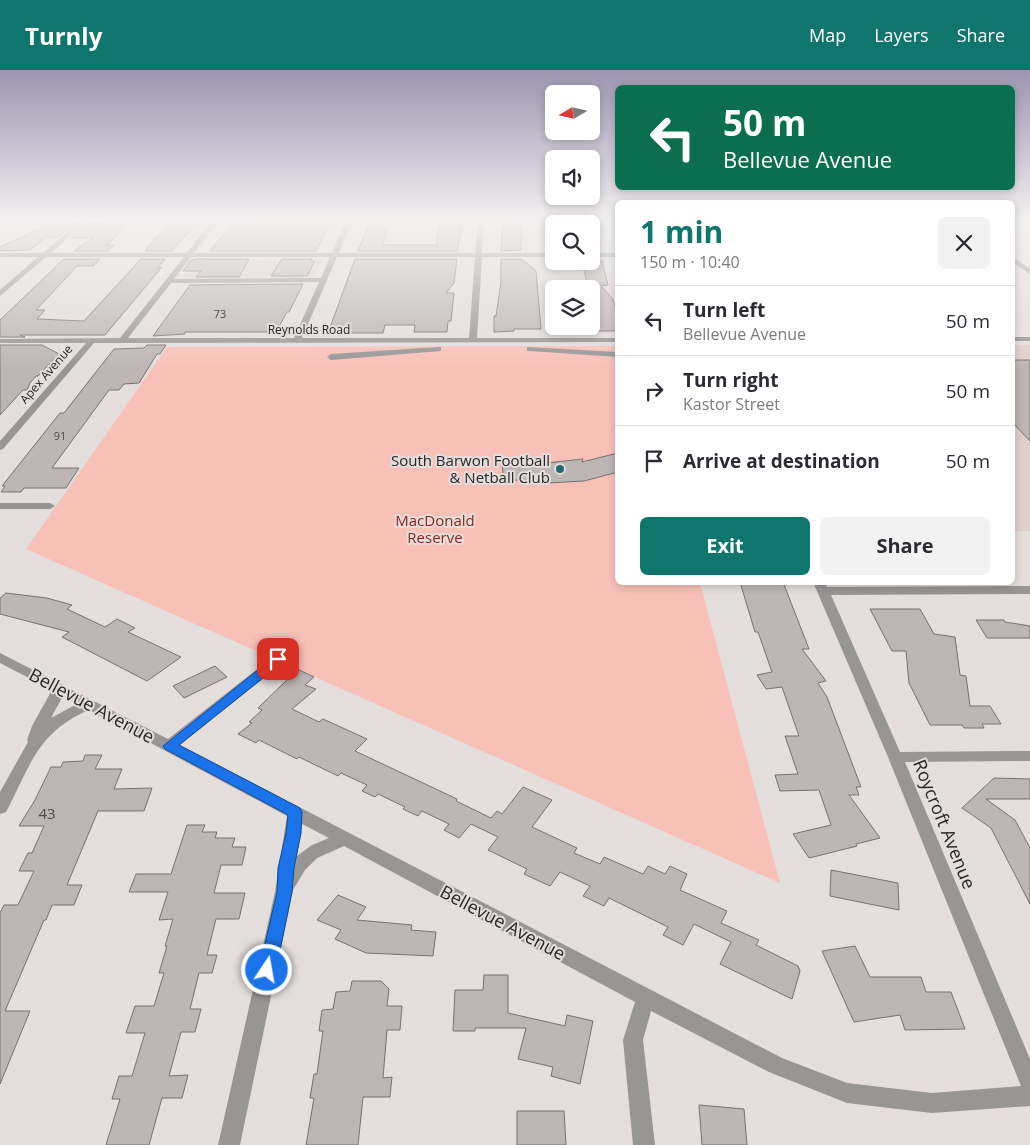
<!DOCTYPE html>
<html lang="en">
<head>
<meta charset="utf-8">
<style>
	:root { --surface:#fff; --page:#f2f2f3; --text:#2b2b33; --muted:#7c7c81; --line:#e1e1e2; --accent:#0f766e }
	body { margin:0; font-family:"Open Sans",sans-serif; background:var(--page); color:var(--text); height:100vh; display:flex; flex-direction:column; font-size:19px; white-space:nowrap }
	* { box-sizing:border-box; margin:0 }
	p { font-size:16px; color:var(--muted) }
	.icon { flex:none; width:28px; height:28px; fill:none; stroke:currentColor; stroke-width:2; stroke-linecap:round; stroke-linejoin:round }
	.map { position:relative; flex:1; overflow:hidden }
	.details { position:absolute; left:615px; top:130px; width:400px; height:385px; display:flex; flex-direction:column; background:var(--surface); border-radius:8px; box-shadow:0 2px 8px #0003 }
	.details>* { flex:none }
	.banner { position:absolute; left:615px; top:15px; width:400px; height:105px; border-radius:8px; box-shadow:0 2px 8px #0003; background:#0b6e4f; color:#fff; overflow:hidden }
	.needle { width:32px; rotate:261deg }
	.tools { position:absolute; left:545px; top:15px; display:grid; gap:10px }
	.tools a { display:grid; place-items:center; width:55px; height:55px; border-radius:8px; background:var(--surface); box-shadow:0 2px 8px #0003; font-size:25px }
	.pin { position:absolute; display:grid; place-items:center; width:42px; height:42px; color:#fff; margin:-21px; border-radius:10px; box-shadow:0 2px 8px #0006 }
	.me { position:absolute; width:55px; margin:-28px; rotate:12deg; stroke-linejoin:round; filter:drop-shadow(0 0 4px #0008) }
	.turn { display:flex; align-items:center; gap:18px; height:105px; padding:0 25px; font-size:22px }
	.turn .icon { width:65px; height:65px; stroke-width:2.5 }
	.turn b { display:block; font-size:35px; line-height:42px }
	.round { display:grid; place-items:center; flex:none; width:52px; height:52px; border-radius:8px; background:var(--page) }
	.overview { display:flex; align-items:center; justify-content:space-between; height:85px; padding:0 25px }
	h1 { font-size:30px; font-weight:700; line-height:38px; color:var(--accent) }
	.primary-button { display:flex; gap:10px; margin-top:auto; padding:10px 25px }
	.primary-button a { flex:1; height:58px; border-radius:8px; background:var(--accent); color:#fff; font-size:20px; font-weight:700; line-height:58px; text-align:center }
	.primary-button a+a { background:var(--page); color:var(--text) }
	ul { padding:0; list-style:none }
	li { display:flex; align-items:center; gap:15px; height:70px; padding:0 25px; border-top:1px solid var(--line) }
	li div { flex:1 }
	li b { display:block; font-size:19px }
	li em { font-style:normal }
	header { display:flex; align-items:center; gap:30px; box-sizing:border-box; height:70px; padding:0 25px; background:var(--accent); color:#fff }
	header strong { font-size:24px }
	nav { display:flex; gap:28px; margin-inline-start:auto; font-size:18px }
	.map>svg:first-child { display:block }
	.built { fill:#dfd0cd }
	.green { fill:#f8c1b8 }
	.building { fill:#bcb6b5; stroke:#777170 }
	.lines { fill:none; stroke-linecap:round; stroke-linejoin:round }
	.minor { fill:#989595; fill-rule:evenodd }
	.route { fill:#1a73e8; stroke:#114b97 }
	.poi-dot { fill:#1f6973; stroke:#e4dedd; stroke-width:2 }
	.labels { text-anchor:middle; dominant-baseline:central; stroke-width:4; stroke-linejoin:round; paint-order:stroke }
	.far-number-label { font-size:11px; fill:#4d4a49 }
	.far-street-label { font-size:12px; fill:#282625; stroke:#e4dedd }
	.poi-label { font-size:15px; fill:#282625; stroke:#e4dedd; text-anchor:end }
	.park-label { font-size:15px; fill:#941d16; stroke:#e4dedd }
	.near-number-label { font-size:15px; fill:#4d4a49 }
	.near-street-label { font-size:18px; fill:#282625; stroke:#e4dedd }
</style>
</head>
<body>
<header>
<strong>Turnly</strong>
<nav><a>Map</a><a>Layers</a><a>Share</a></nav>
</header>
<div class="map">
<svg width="1030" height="1075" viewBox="0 0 1030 1075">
	<rect width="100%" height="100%" fill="#e4dedd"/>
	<path class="built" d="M202,188L224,190L323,189L313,211H179L196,190Z
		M1012,275H1030V461H1013Z"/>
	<path class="green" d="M617,276L618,512L700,513L780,813L26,479L167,277Z"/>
	<path class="building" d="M119,149H132L107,175H114L108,181H74L93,168H71L88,152L101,153L104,151Z
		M172,149H200L172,181H145Z
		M288,149L323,150L330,153L316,181H210L235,151Z
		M441,149H464L457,181H358L370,151H385L382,159H387L383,175H436Z
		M503,149H522L521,180L501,181Z
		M60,150L76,152L58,167H46L30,180L0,181V177Z
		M64,189H100L93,196H77L36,240H45L37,249L84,251L141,189H165L157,199L162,197L105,265H20L25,267H0V250Z
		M197,189H249L239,207H196L201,201H183L191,190Z
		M282,189H312L311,191H315L307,206H271Z
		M355,189H457L454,213L446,223H454L451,251H448L447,262H414L415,255H385L383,263H328Z
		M501,189H521L536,201L541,259H514V261L494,262V246H496L501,212Z
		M582,191H602L608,215L601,216L613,229L618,246V261H599L598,259H591V217L588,218Z
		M303,214L289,242H287L276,262H185V264L153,266L190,215Z
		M0,275H42L59,284L38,306H36L30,313L27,320H23L0,345Z
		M147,275H166L160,284H157L139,313L124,314L119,320H109L52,398H79L66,418H24L21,422H1L5,416H2L60,343H64L114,279L144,278Z
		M1012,290H1030V371L1012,352Z
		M618,383V402L584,411L530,414L522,410H504L502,395L546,393L583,389L582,392Z
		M740,512H783L809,579H802L826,611L818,613L827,627L861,717H856L859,725H849L880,768L856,774L857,776L809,788L793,764L831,755L819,720L780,721L775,705L798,704L785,666H799L782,617L766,619L757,605L772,602L758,562H755Z
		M6,523L47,528L72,535L67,539L105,557L117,549L135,558L128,562L181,587L147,611L62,567L69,562L0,544V528Z
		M870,539H920L934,564L955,567L960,605L966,606L970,636H990L1001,654H982L984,658H964L962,655H930L909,613L906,581H892Z
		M976,550H1004L1005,552L1030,556V568H987Z
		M215,596L227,607L184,628L173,616Z
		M295,598L314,607L305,615L316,619L292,639L319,652L323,649L367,669L355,681L457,729L456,731L491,748L497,741L502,744L523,717L552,730L532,757L577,778L574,783L600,794L604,787L643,804L648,796L665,804L670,796L687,804L680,820L727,841L721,853L759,870L756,875L798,896L800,901L792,929L720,894L731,872L694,854L683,875L663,865L668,857L609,828L604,836L583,826L590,816L560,802L550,816L524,804L527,799L488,780L498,767L471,754L459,768L444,760L449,754L422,741L418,746L403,739L405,737L378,724L375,727L362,721L367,715L341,703L338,706L299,687L297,689L259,670L256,673L238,664L252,653L249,652L262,640L258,638L288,609L286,606Z
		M85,685H102L95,699H122L114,719L152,718L144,741H98L67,815H82L74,835H52L46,850H44L5,941H30L0,1014V843L4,835H18L34,801H19L28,783H32L44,756H19L35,730L51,697H61L63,692L83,691Z
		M994,708L1030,709V729H986L1015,750L1030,778V834L991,758L962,738Z
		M187,755H205L202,762H217L215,768H235L232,777H246L242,795H221L214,823H245L239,849H216L207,885H217L212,903H199L190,939H201L195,962H181L169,1006L188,1005L182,1028H162L149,1075H106L120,1029H112L119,1006H132L145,963H126L135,936H154L164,903H159L167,876H165L173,849L159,850L168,822H129L136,804H171Z
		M831,800L898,813L899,840L830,826Z
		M338,825L366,837L357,850L412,855L411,860L436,862L433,886L366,883L335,869L341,860L317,850Z
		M855,876L870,907H921L926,922H951L965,959L905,960L900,945L854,952L822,881Z
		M484,905H508V943L565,956L567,945L593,951L580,1014L551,1006L553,997L518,989L526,958H475V961H453L455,920H483Z
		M352,911H381L389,919L387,936H402L400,960H387L383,1008L392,1007L390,1027H363L358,1075H306L314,1028H310L314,1004H317L323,961H319L322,940L333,939L336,922L350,921Z
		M699,1035L744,1039L747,1075H702Z
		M517,1041H564L566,1075H517Z"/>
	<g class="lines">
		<path class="minor" d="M82,149H89L51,183H187L213,149H220L194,183H332L347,149H353L339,183H475L478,149H484L482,183H554V187H482L477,268H618V272L94,273L3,379L0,380V371L86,273H0V269L120,268L184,187H46L0,226V220L38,187H0V183H43ZM191,187H330L321,208L174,209ZM337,187H475L469,268H302ZM319,212L294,268H128L171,213Z
			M610,149H616L618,169L615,167Z
			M591,183H618V187H591Z
			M1012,186L1030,199V204L1012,192Z
			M1012,267H1030V271H1012Z
			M438,277H441V281L331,290L327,287L331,284Z
			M527,277L618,282V287L530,281H527Z
			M0,433H50L55,436L50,439H0Z
			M813,512H825L827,517L1030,516V524L831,525L900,682L1030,681V691L905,692L1030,989V1036L932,1043L847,1033L769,1002L651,941L643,970L655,1075H633L623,970L635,932L344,776L317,788L305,800L293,820L240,1075H218L275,822L287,746L89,640C37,662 30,697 6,742L0,744V722L28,672L27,670L32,656L52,620L0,593V583L168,669L274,586H284L286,589L284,592L180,675L782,988L847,1013L932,1023L1021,1016L888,687ZM63,626L77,634L51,648ZM302,754L329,768L312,775L297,786Z"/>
	</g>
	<linearGradient id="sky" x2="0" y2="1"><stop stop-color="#9b95af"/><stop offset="0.5" stop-color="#f3f0f0"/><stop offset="1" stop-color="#f3f0f0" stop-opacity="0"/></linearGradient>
	<rect width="1030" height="300" fill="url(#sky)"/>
	<path class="route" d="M278,585L283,587L285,589L283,592L179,675L300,738L302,742L301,763L294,798L292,822L276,900L273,905L267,907L261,905L259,900L277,822L278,798L286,763L288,745L165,679L163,676L274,587Z"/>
	<circle class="poi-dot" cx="560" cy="399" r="5"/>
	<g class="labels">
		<g class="far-number-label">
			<text x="220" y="243">73</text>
			<text x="60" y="365">91</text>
		</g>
		<g class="far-street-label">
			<text x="309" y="259">Reynolds Road</text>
			<text transform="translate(46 304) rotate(-49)">Apex Avenue</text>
		</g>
		<g class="poi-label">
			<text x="550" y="390">South Barwon Football<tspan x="550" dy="17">&amp; Netball Club</tspan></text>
		</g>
		<g class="park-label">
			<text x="435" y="450">MacDonald<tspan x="435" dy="17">Reserve</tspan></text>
		</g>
		<g class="near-number-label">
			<text x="47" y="743">43</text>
		</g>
		<g class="near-street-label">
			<text transform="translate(92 635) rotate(28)">Bellevue Avenue</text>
			<text transform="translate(945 754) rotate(68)">Roycroft Avenue</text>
			<text transform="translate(503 852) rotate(28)">Bellevue Avenue</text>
		</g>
	</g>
</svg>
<div class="tools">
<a><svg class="needle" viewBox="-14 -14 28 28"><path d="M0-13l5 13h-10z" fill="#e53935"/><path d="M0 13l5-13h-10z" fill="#7c7c81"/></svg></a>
<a><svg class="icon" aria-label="sound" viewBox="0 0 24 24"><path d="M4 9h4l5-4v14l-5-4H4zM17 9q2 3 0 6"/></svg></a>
<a><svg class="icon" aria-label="search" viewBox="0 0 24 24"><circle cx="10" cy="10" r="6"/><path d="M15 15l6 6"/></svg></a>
<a><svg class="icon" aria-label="layers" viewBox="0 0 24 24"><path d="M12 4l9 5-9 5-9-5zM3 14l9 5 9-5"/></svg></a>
</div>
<div class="pin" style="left:278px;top:589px;background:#d93025"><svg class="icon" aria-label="arrive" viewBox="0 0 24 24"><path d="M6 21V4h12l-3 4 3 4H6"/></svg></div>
<svg class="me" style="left:267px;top:900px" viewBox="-20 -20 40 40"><circle r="17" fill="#1a73e8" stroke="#fff" stroke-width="3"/><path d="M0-11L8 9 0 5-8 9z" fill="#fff"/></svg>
<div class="banner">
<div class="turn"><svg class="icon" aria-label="left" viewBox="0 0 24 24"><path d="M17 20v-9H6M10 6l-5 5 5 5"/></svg><div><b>50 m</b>Bellevue Avenue</div></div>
</div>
<section class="details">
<div class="overview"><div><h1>1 min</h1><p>150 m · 10:40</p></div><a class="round"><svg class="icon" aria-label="close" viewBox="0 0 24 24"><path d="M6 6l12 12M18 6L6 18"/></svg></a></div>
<ul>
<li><svg class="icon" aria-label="left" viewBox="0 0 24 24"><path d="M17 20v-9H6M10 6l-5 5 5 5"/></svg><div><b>Turn left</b><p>Bellevue Avenue</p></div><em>50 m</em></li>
<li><svg class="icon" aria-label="right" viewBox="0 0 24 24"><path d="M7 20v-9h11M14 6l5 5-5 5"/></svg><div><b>Turn right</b><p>Kastor Street</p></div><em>50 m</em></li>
<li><svg class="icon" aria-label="arrive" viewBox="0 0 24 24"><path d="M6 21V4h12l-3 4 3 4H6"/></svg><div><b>Arrive at destination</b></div><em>50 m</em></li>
</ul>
<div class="primary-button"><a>Exit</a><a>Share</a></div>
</section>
</div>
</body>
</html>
